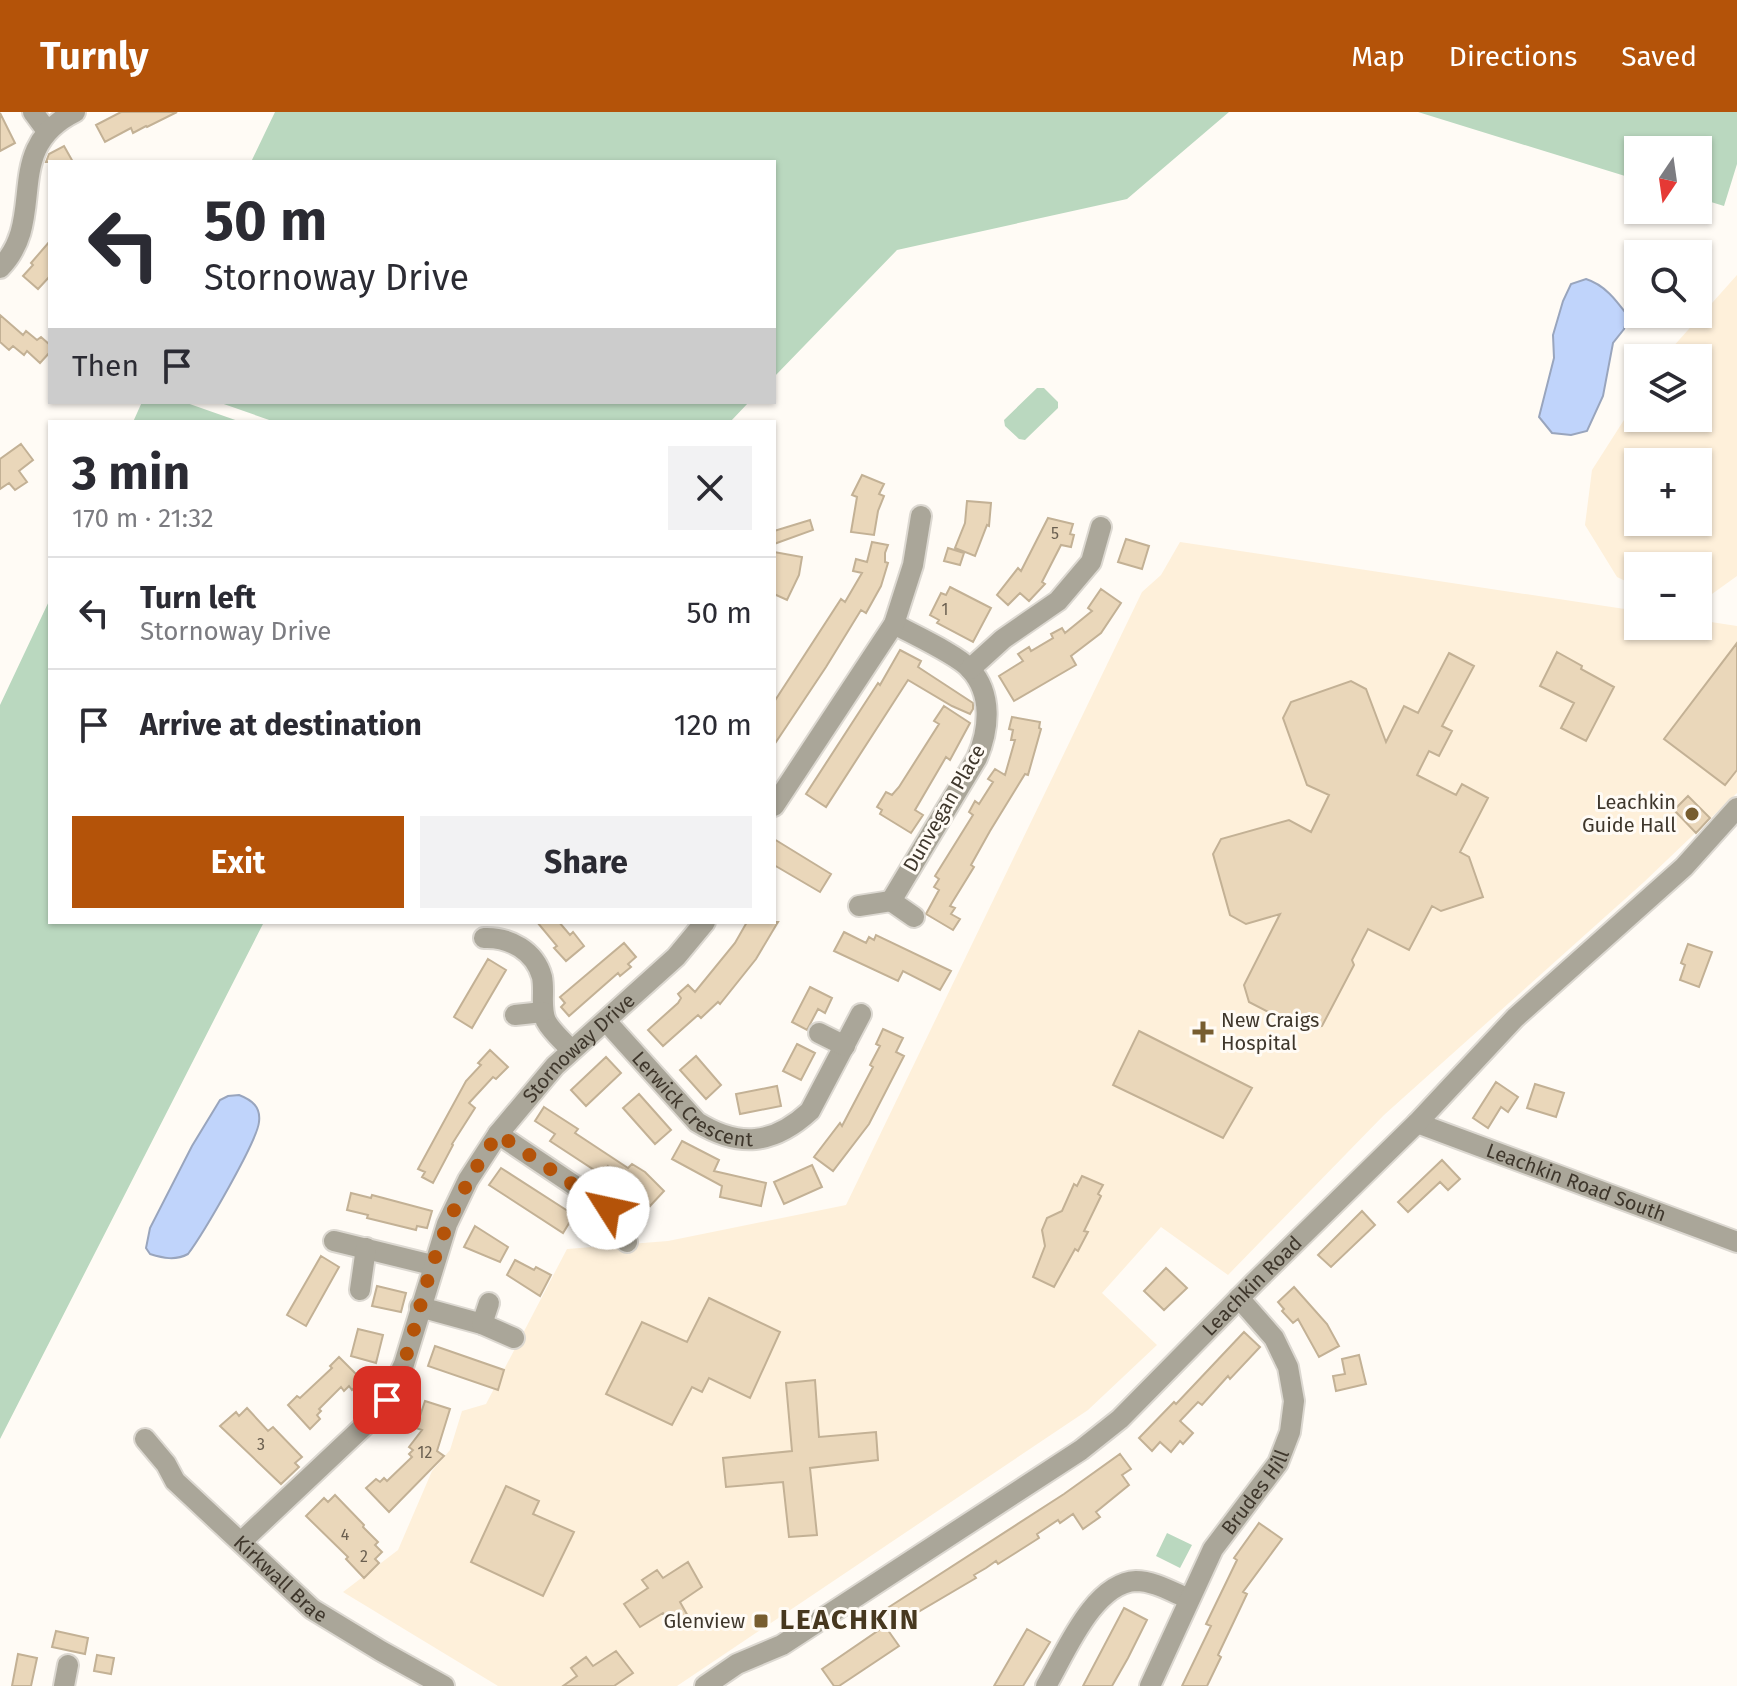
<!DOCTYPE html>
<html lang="en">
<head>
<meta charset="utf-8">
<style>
	:root { --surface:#fff; --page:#f2f2f3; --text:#2b2b33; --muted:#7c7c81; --line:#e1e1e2; --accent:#b45309 }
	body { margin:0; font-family:"Fira Sans",sans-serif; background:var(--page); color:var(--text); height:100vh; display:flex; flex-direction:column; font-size:30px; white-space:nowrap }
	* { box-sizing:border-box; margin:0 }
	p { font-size:26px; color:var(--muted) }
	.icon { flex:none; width:44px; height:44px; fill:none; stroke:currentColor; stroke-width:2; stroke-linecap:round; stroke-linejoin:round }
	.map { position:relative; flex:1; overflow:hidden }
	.panel { position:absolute; left:48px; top:308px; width:728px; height:504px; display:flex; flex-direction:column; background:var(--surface); border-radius:0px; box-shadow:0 2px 6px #0004 }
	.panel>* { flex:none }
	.banner { position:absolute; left:48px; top:48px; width:728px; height:244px; border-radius:0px; box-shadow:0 2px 6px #0004; background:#fff; color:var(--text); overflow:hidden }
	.needle { width:52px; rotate:193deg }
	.controls { position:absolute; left:1624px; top:24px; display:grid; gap:16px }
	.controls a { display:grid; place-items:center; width:88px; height:88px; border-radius:0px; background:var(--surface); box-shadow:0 2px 6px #0004; font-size:40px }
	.pin { position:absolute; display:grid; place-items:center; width:68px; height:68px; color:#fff; margin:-34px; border-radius:16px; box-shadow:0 4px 12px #0006 }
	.me { position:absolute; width:88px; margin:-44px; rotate:305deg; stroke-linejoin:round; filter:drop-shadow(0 0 6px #0008) }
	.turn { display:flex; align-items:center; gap:28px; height:168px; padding:0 24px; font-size:36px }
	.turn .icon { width:104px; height:104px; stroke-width:2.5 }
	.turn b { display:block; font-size:56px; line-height:68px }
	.then { display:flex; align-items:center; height:76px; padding:0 24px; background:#0003; gap:16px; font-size:30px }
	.round { display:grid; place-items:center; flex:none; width:84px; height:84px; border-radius:0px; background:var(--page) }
	.headline { display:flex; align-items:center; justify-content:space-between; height:136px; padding:0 24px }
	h1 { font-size:48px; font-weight:700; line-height:60px }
	.cta { display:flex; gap:16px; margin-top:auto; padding:16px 24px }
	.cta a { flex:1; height:92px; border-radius:0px; background:var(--accent); color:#fff; font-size:32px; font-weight:700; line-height:92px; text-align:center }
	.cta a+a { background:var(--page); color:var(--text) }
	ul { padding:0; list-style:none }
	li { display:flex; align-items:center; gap:24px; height:112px; padding:0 24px; border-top:2px solid var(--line) }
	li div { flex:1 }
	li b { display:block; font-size:30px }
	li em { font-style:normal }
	header { display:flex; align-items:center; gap:48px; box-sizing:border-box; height:112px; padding:0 40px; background:var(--accent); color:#fff }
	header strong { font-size:38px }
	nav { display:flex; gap:44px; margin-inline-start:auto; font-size:28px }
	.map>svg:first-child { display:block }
	.built { fill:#fef0da; fill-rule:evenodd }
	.green { fill:#bad8bf }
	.water { fill:#c0d4fb; stroke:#99a5bd; stroke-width:2 }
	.building { fill:#ead7ba; stroke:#c3b195; stroke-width:2 }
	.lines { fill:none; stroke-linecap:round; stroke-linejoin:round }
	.minor-casing { stroke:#dcd8d1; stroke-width:24 }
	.minor { stroke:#aaa699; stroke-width:20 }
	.route { stroke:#b45309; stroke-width:14; stroke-dasharray:0 25.2 }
	.poi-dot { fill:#775d2f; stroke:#fffbf5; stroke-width:3 }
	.labels { text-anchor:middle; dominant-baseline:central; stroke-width:6; stroke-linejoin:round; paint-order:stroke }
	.number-label { font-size:16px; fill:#6a5f50 }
	.poi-label { font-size:20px; fill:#3f372c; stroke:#fffbf5; text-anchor:end }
	.street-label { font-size:20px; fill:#3f372c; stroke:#fffbf5 }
	.district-label { font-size:28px; font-weight:bold; letter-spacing:2px; fill:#47381f; stroke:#fffbf5 }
</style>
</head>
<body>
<header>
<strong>Turnly</strong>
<nav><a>Map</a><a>Directions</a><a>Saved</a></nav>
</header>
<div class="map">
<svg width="1737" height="1574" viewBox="0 0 1737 1574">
	<rect width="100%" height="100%" fill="#fffbf5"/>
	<path class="built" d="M1737,163V464L1705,487L1698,489V454H1638V475L1617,465L1585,413L1592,358L1638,286V306H1698V246H1663ZM1638,350H1698V410H1638Z
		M1180,430L1638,499V514H1698V508L1737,514V681L1644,770L1384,1003L1228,1163L1161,1115L1102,1181L1157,1233L1088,1298L677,1574H498L343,1480L398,1438L432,1359L450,1338L462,1299L486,1292L567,1137L668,1129L846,1093L1142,480L1161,463Z"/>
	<path class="green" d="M275,0H1229L1127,87L897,138L774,265V50H251Z
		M1418,0H1737V52L1724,94L1698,86V38H1638V68Z
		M1037,276H1044L1058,290V296L1025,328L1019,327L1005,314L1004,308Z
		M142,290H184L241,310H133Z
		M218,290H749L730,310H275Z
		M50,487V810H264L0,1327V593Z
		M1167,1421L1192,1433L1180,1456L1156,1444Z"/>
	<path class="water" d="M1586,167C1605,173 1616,188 1628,204L1624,217L1613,231L1603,284L1587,319L1571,323L1552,321L1539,305L1554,246L1553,223L1563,189L1571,172Z
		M239,983C252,988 261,995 259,1010C257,1030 203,1122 188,1142C175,1149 163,1146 150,1142L146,1136L150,1116L192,1034L220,988L228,984Z"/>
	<path class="building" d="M121,0H177L147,15L146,14L133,21L131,16L105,30L96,13Z
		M0,1L15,31L0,39Z
		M64,34L73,50H46L49,42Z
		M50,129V164L38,177L23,164L33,153L31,151Z
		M0,203L23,223L26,219L37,228L41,225L50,233V240L40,251L27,239L24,243L13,234L9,238L0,230Z
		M21,332L33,348L19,359L27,370L15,378L9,371L0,377V347Z
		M862,363L884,372L879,382L884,384L878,399L874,423L851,420L857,385L852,383Z
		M967,389L991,391L989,414L987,413L975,444L955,436L965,411Z
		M1048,406L1073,412L1070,422L1074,423L1071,435L1061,433L1042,470L1045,472L1029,489L1020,481L1008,493L997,483L1018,456L1021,459Z
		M810,408L813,418L774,432V419Z
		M1126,427L1149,434L1142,457L1118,450Z
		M872,430L888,433L885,441V450L888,451L881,474L866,501L861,498L826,555L774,633V590L841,487L845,490L862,461L853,459L856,447L867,450Z
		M948,436L964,441L960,453L944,449Z
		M774,440L802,445L799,463L787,488L774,482Z
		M950,475L991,496L973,530L937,511L939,508L930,503L941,481L946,483Z
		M1101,477L1121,491L1101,521L1071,544L1076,553L1014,589L999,564L1023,549L1018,542L1029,535L1031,539L1053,526L1051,522L1062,516L1065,521L1092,499L1088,496Z
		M1737,531V658L1725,673L1664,627Z
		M900,538L921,549L918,555L973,591V597L970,602L952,594L908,568L826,695L806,682L878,571L880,573Z
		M1557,540L1582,554L1581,557L1614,575L1586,629L1561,616L1574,591L1540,574Z
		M1449,541L1474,554L1442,614L1452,619L1439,644L1429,639L1417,663L1456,683L1462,672L1488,686L1460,740L1469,745L1483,785L1441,799L1432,794L1409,838L1368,817L1352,848L1354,853L1322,914L1305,919L1249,890L1244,873L1280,802L1246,812L1230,803L1213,742L1221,727L1289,708L1311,720L1329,683L1307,673L1283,606L1291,590L1351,569L1366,577L1386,630L1404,594L1418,601Z
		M944,594L970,611L950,648L946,645L915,698L923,703L911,721L880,702L882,698L877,695L886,680L892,683L899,675L939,612L934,609Z
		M1012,605L1040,610L1039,616L1041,617L1028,663L1025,662L990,719L971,753L974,755L950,794L955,796L951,802L960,807L953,818L926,802L939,778L934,775L939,767L935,764L973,703L969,700L975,689L979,692L993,670L988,667L995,657L1005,663L1015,628H1011L1013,618L1009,617Z
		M1688,684L1710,706L1696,721L1674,698Z
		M774,727L831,762L820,780L774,753Z
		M537,810H559L570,823L573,820L584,834L566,849L554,836L557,834Z
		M747,810H778L756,847L720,892L718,890L701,906L698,903L663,934L648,918L678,891L681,886L678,882L688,873L695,880L735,831Z
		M844,820L866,831L869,825L874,828L876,823L951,859L940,878L903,859L898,869L834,839Z
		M624,831L636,845L628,852L631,855L620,864L618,861L569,904L561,895L565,891L560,885Z
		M1688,832L1712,840L1699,875L1680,868L1685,853L1681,851Z
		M488,847L506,858L472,916L454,905Z
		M810,875L832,886L825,901L818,897L807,918L792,910Z
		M883,917L903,926L896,940L904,944L869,1012L833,1059L814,1045L840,1011L842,1014L873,955L870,953L880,934L876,932Z
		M1139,919L1252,976L1223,1026L1113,973Z
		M797,932L815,941L801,968L783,959Z
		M490,938L508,955L496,967L493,965L469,991L475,996L452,1032L453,1033L433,1071L422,1065L425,1060L418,1057L466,969L481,953L478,951Z
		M696,944L721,973L706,987L680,958Z
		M606,945L621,961L586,994L571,978Z
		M1496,970L1518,985L1508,1000L1501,995L1488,1016L1473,1006Z
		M1535,972L1564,981L1556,1005L1527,996Z
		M777,974L781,994L740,1002L736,982Z
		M639,982L671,1018L655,1032L623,996Z
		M544,995L578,1017L575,1021L628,1056L632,1052L645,1060L664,1079L650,1094L608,1054L602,1063L550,1029L555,1022L535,1009Z
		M682,1029L719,1048L714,1059L766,1071L761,1094L720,1085L722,1074L672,1047Z
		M1442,1048L1460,1067L1448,1078L1440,1070L1408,1100L1398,1090Z
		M812,1053L822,1075L784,1092L774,1070Z
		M501,1056L574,1103L563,1121L489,1073Z
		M1082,1064L1103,1073L1098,1082L1101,1084L1084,1119L1088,1120L1078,1139L1075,1137L1054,1175L1033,1165L1045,1134L1042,1118L1047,1106L1062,1099L1074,1072L1077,1074Z
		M351,1081L371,1086L372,1083L432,1099L427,1116L417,1114L416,1118L367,1106L368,1103L347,1098Z
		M1362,1099L1375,1113L1331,1155L1318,1143Z
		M475,1114L508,1135L500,1150L464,1135Z
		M321,1144L339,1155L306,1214L287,1203Z
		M515,1148L534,1158L536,1155L551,1163L540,1184L507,1163Z
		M1166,1156L1187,1176L1164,1198L1144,1179Z
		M377,1174L406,1181L401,1200L372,1194Z
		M1294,1175L1327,1212L1339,1234L1319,1245L1298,1207L1293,1211L1282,1199L1284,1197L1278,1190Z
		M709,1186L780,1220L750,1286L709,1266L702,1280L692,1275L672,1313L606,1282L642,1210L687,1230Z
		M358,1217L383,1223L376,1251L351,1244Z
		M1244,1220L1260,1235L1230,1267L1228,1264L1202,1293L1198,1290L1180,1309L1193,1321L1183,1332L1180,1329L1171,1340L1160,1330L1152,1339L1139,1326L1174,1290L1176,1292Z
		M435,1234L504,1258L498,1278L428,1254Z
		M1359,1243L1366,1272L1336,1279L1333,1264L1345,1262L1342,1247Z
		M339,1245L362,1268L352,1278L349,1274L344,1279L341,1275L319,1297L321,1299L317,1303L320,1307L310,1317L288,1293L297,1284L300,1286L332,1256L330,1254Z
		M815,1268L819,1325L876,1320L878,1348L810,1356L817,1423L789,1425L783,1370L726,1375L723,1346L792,1339L786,1271Z
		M425,1289L450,1297L437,1339L444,1344L389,1400L366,1376L376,1367L380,1370L384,1366L387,1369L412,1345L409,1342L413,1338L409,1335L422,1318L416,1316Z
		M247,1296L268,1319L273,1315L302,1345L295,1351L299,1355L281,1372L220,1314L236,1300L239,1304Z
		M1120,1342L1131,1357L1122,1363L1129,1373L1096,1400L1100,1405L1083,1417L1073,1402L1060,1411L1058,1408L1037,1422L1039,1426L998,1452L996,1449L986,1456L974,1463L976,1466L915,1502L916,1505L898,1517L886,1497L1064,1382Z
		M506,1374L539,1389L533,1402L574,1420L543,1484L471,1450Z
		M335,1383L364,1413L363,1415L378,1430L375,1433L382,1440L375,1447L379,1451L364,1466L346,1447L348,1445L306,1404L324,1386L328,1390Z
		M1259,1411L1282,1427L1243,1480L1247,1482L1218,1543L1221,1545L1207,1574H1182L1211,1514L1206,1512L1237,1448L1234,1446Z
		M688,1450L702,1475L680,1490L689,1506L674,1515L663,1501L640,1515L624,1492L648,1476L642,1468L657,1458L663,1466Z
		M1124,1496L1147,1508L1128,1546L1112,1574H1083Z
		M885,1514L899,1534L839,1574H834L822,1557Z
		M1027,1517L1050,1530L1023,1574H994Z
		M56,1519L88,1526L85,1542L52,1535Z
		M616,1539L633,1561L614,1574H563L577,1564L571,1556L586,1545L593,1554Z
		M18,1542L37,1546L31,1574H12Z
		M97,1543L114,1546L111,1562L94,1559Z"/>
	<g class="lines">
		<defs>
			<g id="minor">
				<path d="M33,0L47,19"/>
				<path d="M0,156C49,106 0,37 75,0"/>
				<path d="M894,512C912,522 958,543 970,557C993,582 989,618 977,646L891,789L914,805"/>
				<path d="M970,557L1003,527L1058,489L1091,450L1101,415"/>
				<path d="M774,694L894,512L913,453L921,404"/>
				<path d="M859,794L891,789"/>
				<path d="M484,826C510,825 535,839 542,865C545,880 540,895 546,909C552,920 563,929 571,938"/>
				<path d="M515,903L543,900"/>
				<path id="s1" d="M606,909L697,1010C739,1036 773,1033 810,999L861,902"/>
				<path d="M819,921L845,934"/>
				<path id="s2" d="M1417,1011L1737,1130"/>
				<path d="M498,1022L608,1096L627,1130"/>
				<path d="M594,1123L617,1110"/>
				<path d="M334,1129L432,1153"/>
				<path d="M360,1178L366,1136"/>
				<path d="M420,1195L482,1212L514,1226"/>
				<path d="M482,1212L489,1191"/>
				<path id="s3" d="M145,1327L166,1352L175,1369L312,1497L381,1539L444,1574"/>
				<path id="s4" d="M241,1430L364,1314L387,1288L404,1252L447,1112L468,1068L498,1022L555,954L676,845L705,810"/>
				<path d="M64,1574L68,1553"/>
				<path id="s5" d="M705,1574L737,1552L782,1533L1081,1338L1120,1307L1255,1170L1417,1011L1515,906L1684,755L1737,696"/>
				<path d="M1046,1574C1065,1542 1093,1471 1136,1469C1154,1469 1172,1480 1189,1487"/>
				<path id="s6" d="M1150,1574L1213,1437L1278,1351L1290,1320L1294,1289L1288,1255L1274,1226L1239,1186"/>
			</g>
		</defs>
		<use href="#minor" class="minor-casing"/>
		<use href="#minor" class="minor"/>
	</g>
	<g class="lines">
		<path class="route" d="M387,1288C407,1253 414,1215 425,1177C441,1121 464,1070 498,1022L608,1096"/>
	</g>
	<g class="poi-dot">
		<circle cx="1692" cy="702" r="8"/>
		<path d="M1199 908h8v8h8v8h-8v8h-8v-8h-8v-8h8z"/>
		<rect x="753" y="1501" width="16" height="16" rx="4"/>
	</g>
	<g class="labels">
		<g class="number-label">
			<text x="1055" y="421">5</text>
			<text x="945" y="497">1</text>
			<text x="261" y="1332">3</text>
			<text x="425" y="1340">12</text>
			<text x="345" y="1422">4</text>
			<text x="364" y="1444">2</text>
		</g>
		<g class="poi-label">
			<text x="1676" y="690">Leachkin<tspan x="1676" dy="23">Guide Hall</tspan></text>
			<text x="1221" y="908" text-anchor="start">New Craigs<tspan x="1221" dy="23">Hospital</tspan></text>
			<text x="745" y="1509">Glenview</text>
		</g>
		<g class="street-label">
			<text transform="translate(944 696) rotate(-60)">Dunvegan Place</text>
			<text stroke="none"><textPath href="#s4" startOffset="612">Stornoway Drive</textPath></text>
			<text stroke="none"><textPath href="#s1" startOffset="120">Lerwick Crescent</textPath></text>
			<text stroke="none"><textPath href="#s2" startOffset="170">Leachkin Road South</textPath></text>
			<text stroke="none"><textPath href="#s5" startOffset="682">Leachkin Road</textPath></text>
			<text stroke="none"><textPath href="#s6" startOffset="222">Brudes Hill</textPath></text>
			<text stroke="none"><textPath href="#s3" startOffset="196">Kirkwall Brae</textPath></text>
		</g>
		<g class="district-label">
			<text x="850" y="1507">LEACHKIN</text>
		</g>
	</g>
</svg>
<div class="controls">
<a><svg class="needle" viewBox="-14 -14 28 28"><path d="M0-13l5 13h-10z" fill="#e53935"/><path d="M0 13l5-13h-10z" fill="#7c7c81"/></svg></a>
<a><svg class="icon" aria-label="search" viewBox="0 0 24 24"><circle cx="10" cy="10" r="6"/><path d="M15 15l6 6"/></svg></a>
<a><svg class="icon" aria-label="layers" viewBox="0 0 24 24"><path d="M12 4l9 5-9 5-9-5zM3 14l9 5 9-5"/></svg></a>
<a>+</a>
<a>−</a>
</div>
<div class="pin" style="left:387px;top:1288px;background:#d93025"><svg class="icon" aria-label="arrive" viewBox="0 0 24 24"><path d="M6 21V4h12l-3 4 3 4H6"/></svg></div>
<svg class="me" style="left:608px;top:1096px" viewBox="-20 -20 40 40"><circle r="19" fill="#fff"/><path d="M0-13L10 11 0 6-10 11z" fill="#b45309"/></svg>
<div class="banner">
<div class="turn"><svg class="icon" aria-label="left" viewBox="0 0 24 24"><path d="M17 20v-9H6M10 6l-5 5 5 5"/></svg><div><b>50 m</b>Stornoway Drive</div></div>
<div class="then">Then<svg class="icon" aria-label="arrive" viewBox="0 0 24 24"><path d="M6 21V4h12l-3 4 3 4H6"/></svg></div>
</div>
<section class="panel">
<div class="headline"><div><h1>3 min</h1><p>170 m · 21:32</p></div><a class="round"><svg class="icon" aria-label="close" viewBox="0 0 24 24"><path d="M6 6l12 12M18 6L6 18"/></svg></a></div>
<ul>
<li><svg class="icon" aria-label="left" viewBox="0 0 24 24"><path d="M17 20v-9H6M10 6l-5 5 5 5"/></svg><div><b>Turn left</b><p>Stornoway Drive</p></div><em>50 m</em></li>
<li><svg class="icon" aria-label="arrive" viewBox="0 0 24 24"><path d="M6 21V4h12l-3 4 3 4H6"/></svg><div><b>Arrive at destination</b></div><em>120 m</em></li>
</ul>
<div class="cta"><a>Exit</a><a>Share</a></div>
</section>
</div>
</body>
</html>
